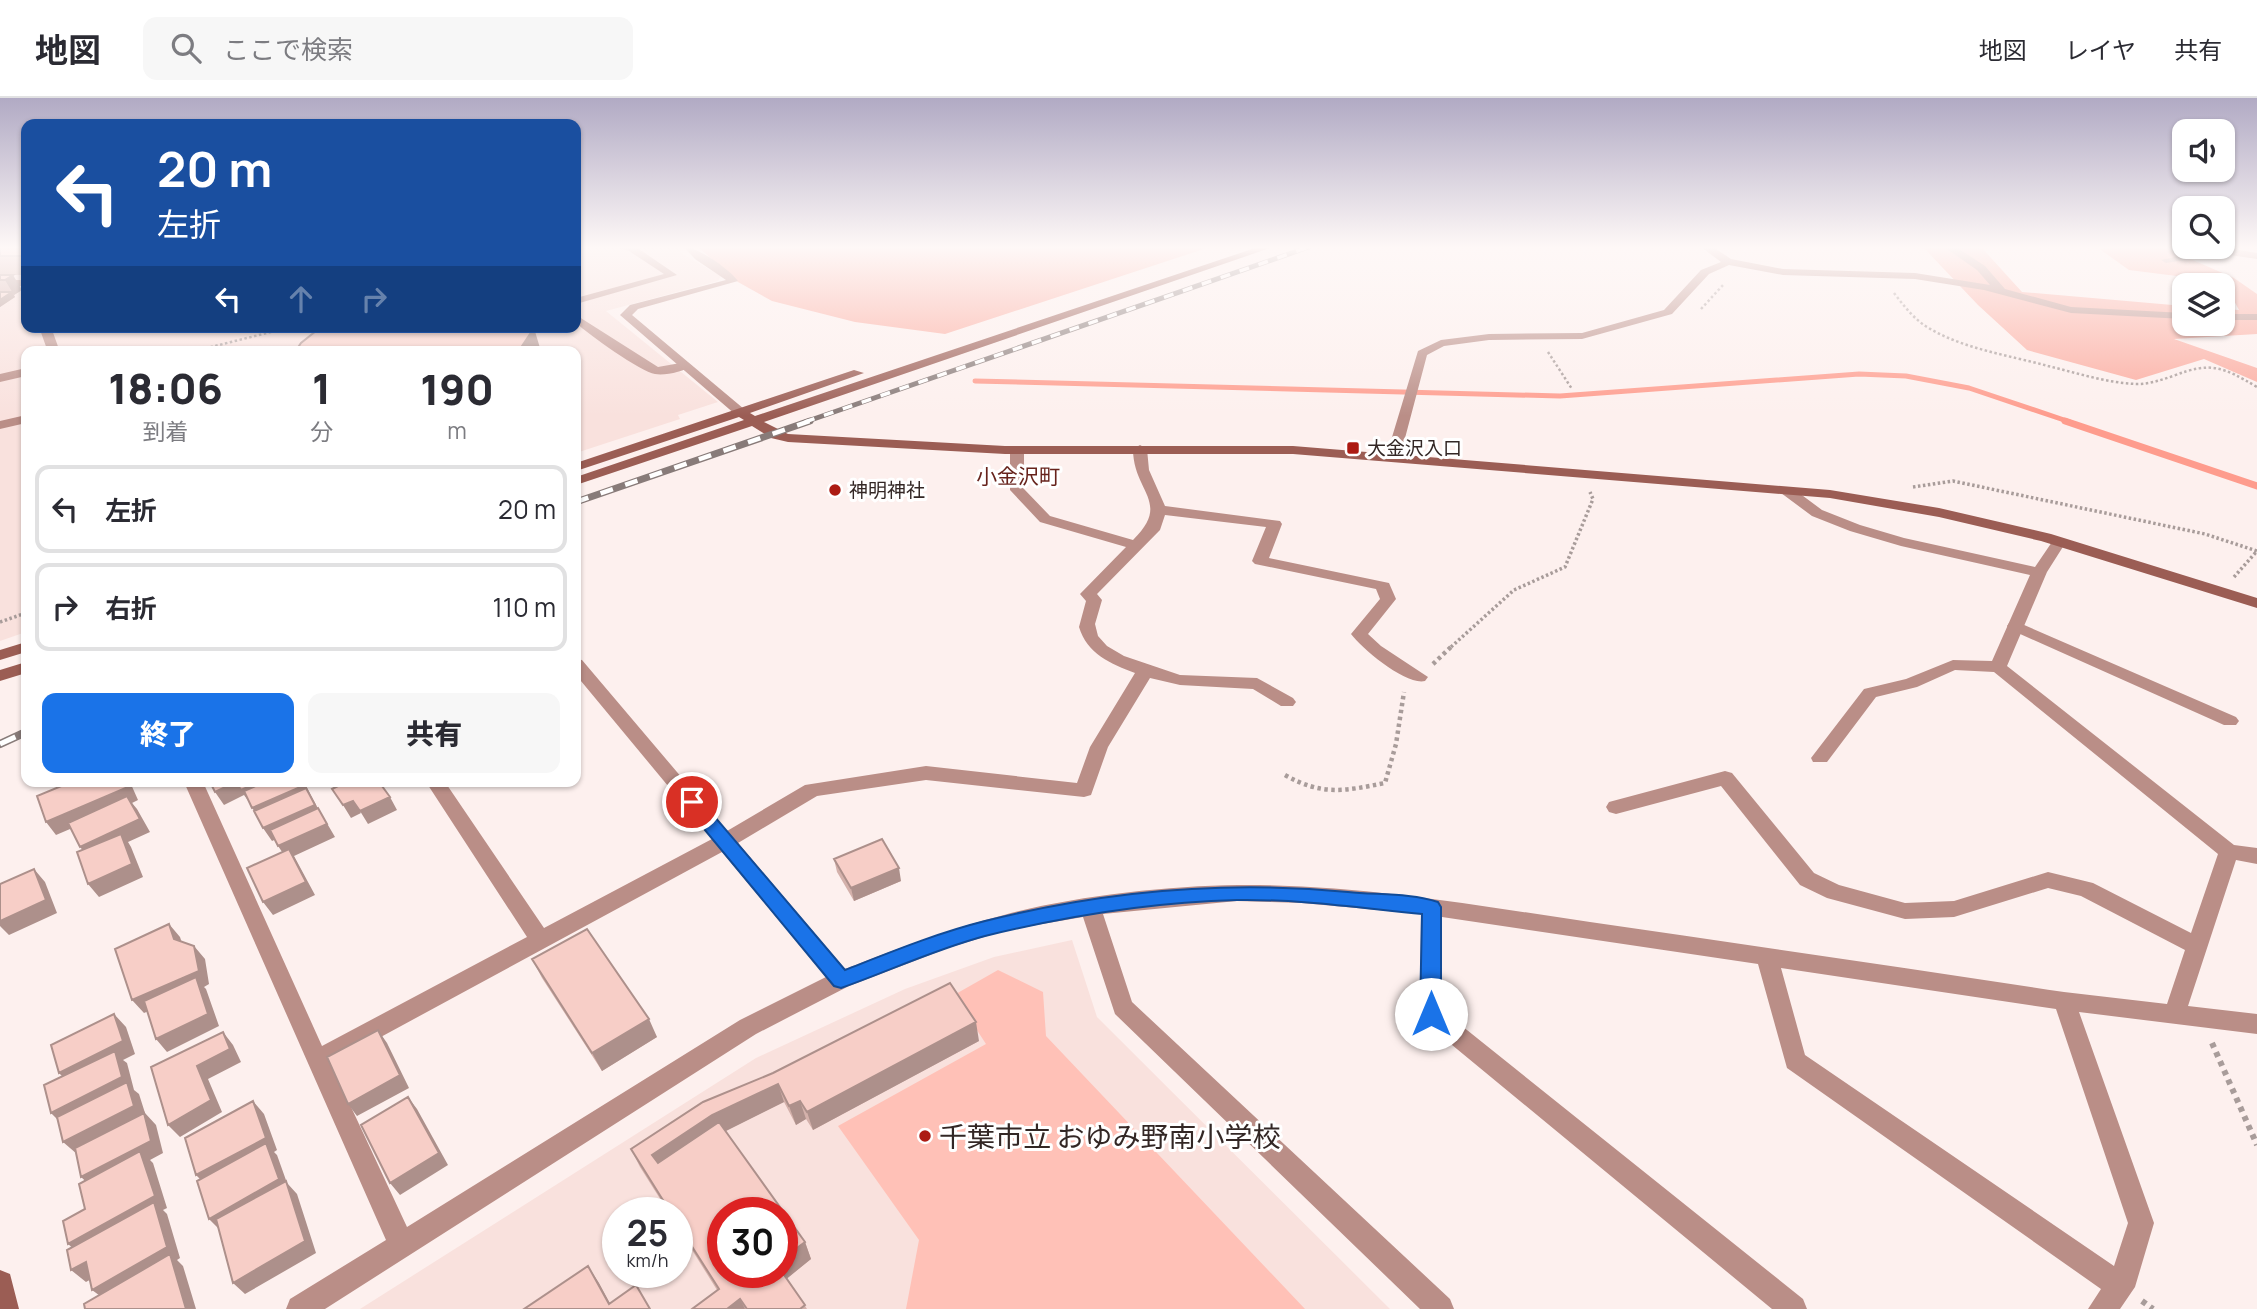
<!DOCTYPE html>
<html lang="ja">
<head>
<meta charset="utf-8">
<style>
	:root { --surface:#fff; --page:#f7f7f7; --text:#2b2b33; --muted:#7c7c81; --line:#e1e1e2; --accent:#1a73e8 }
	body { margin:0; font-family:Manrope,"Noto Sans JP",sans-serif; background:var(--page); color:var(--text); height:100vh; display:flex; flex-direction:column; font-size:26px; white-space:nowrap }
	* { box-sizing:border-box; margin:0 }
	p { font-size:23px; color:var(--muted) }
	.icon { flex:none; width:38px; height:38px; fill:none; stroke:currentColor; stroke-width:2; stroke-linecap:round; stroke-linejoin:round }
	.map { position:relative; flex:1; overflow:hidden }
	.sheet { position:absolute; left:21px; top:248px; width:560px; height:441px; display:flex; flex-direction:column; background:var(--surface); border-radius:14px; box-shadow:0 2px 5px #0004 }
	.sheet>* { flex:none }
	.banner { position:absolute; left:21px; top:21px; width:560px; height:214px; border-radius:14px; box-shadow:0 2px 5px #0004; background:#1a4fa0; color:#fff; overflow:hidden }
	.controls { position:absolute; left:2172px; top:21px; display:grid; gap:14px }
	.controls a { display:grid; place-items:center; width:63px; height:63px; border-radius:14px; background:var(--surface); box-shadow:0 2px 5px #0004; font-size:35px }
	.speed { position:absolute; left:602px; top:1099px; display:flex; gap:14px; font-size:35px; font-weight:700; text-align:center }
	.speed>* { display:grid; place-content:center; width:91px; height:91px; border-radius:50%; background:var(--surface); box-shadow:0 2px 5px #0004; line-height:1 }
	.speed small { font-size:18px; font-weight:400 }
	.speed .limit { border:10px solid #d22; background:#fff; color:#111 }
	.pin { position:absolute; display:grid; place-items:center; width:60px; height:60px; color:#fff; margin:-30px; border:4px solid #fff; border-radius:50%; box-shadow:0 2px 7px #0007 }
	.me { position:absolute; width:77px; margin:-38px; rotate:0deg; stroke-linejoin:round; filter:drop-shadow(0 0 5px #0008) }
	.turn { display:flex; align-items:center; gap:24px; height:147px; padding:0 21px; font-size:32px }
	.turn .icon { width:91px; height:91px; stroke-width:2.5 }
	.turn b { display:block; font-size:49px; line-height:60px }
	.lanes { display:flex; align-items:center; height:66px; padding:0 21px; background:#0003; justify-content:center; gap:35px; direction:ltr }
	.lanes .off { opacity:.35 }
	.eta { display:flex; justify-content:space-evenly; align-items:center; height:119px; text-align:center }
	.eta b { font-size:42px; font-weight:800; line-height:49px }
	.primary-button { display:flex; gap:14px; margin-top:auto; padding:14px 21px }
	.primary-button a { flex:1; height:80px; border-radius:14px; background:var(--accent); color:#fff; font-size:28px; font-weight:800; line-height:80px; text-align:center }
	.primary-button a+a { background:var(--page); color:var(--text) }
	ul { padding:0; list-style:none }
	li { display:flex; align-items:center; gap:21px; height:88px; margin:0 14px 10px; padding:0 7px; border:4px solid var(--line); border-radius:14px }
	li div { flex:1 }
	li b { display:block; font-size:26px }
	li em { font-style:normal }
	header { display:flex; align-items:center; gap:42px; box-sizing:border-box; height:98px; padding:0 35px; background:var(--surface); border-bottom:2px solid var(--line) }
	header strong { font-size:33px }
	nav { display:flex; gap:38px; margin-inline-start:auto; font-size:24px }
	.search { width:490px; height:63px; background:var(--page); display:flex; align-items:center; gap:18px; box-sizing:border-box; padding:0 24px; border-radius:14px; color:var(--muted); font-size:26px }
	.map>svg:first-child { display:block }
	.built { fill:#f9e1dd; fill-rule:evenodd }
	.green { fill:#ffc1b7 }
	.forest { fill:#fbab9f }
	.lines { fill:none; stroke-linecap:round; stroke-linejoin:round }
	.stream-far1 { stroke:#fe9c8d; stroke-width:5 }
	.stream { stroke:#fe9c8d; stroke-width:7 }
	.path-far3 { stroke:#a89c9a; stroke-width:2.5; stroke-dasharray:2.5 2.5; stroke-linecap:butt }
	.path-far2 { stroke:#a89c9a; stroke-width:3.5; stroke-dasharray:2.5 2.5; stroke-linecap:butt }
	.path-far1 { stroke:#a89c9a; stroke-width:4.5; stroke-dasharray:3.5 3.5; stroke-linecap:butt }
	.path { stroke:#a89c9a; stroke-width:6; stroke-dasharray:5 5; stroke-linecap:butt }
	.lane { fill:#ba8e87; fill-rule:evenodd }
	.street { fill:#ba8e87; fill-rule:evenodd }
	.secondary { fill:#9b5d54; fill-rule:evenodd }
	.rail-far2-casing { stroke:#887b79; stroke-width:5 }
	.rail-far1-casing { stroke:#887b79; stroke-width:7 }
	.rail-casing { stroke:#887b79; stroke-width:8 }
	.rail-far2 { stroke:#fff; stroke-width:3.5; stroke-dasharray:10; stroke-linecap:butt }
	.rail-far1 { stroke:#fff; stroke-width:4.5; stroke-dasharray:13; stroke-linecap:butt }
	.rail { stroke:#fff; stroke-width:5; stroke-dasharray:17; stroke-linecap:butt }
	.wall { fill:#d4b1ab }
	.shaded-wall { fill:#ad908b }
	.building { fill:#f7cec7; stroke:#ad908b; stroke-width:2 }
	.route { fill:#1a73e8; stroke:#114b97; stroke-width:2 }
	.poi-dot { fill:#ac1b13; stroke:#fff; stroke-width:2.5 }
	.labels { text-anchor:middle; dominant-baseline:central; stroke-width:6; stroke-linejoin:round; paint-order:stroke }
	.far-poi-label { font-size:19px; fill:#332725; stroke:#fff; text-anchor:start }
	.far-neighbourhood-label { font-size:21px; fill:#67231c; stroke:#fff }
	.near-poi-label { font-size:28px; fill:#332725; stroke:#fff; text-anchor:start }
</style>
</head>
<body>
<header>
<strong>地図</strong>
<div class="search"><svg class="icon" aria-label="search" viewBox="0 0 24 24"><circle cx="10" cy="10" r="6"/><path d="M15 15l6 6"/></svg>ここで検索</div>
<nav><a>地図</a><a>レイヤ</a><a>共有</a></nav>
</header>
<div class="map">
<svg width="2257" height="1211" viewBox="0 0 2257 1211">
	<rect width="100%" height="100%" fill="#fdf0ee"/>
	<path class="built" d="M26,149V229H576V149H677L684,157L721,178L718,183L606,213L718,304L678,317L680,321L576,355V254H26V534L0,543V158Z
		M1072,842L1097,919L1390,1211H360L756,960L905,891L994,859ZM618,1115H677V1174H618ZM723,1115H782V1174H723Z"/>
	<path class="green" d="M998,872L1043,894L1046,938L1305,1211H906L919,1142L838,1028L986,946L954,897Z"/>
	<path class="forest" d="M698,149H1210L945,236L855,224L772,203L738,184Z
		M1923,149H1981L2022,194L2184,208V226H2222L2223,211L2239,212L2224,184L2129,172L2101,152L2104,149H2163L2234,180L2257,196V236L2174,241L2257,270V284L2204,261L2136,282L2027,252L1978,207Z"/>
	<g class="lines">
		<path class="stream-far1" d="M975,283L1560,298L1859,276L1906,278L1969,290L2070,324"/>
		<path class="stream" d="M2065,323L2257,388"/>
		<path class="path-far3" d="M1894,195C1904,208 1914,221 1927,229C1963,251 2008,257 2048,268C2077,275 2107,285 2137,286C2150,286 2161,282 2173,278C2211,263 2223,269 2257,289
			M1701,211L1723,187
			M191,254L291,229
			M1548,254L1572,291"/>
		<path class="path-far2" d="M1913,389L1953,383L2205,436L2257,453
			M2234,479L2257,453
			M0,524L26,515
			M1451,549L1514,492L1565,469L1593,401L1590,394"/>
		<path class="path-far1" d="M1433,566L1453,547
			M1285,677C1322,698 1345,693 1385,685L1396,646L1404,594"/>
		<path class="path" d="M2212,945L2257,1047
			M2142,1203L2153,1211"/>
		<path class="lane" d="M617,149H636L677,177L576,206V200L664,176L629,153Z
			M0,182H26V188H0Z
			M576,217L658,269L686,264L692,268C685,273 665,278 655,276C641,274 588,236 576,225Z
			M39,229H51L60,254H48Z
			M26,270V278L0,284V276Z
			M26,317V325L0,331V323Z
			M2015,523L2236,619L2239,623L2236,627H2224L2009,531L2007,528L2009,525Z"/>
		<path class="street" d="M684,149C698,149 729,171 738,183L638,211L632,217L744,311V317H736L620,217L630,207L726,182L695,161Z
			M1701,149H1713L1731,161L1783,171L1915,175L1990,187L1977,172L1944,149H1956L1985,168L2005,191L2071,209L2184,215V221L2071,215L1984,192L1915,181L1783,177L1729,167L1709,176L1672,216L1582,241L1489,242L1444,248L1427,257L1400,359L1393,363L1386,359L1418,253L1441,242L1489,236L1582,235L1664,212L1701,172L1721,164Z
			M2212,151H2234L2257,155V161L2223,156L2166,165L2161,162Z
			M2222,216H2257V222H2222Z
			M1140,347L1147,351L1149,372L1165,408L1280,423L1282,426L1269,460L1389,485L1396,501L1368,536L1381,548L1428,579L1425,583C1407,588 1362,551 1351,536L1380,501L1376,491L1255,466L1252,463L1266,429L1165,417L1160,432L1097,496L1102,502L1095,526L1098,538L1107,548L1124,558L1180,577L1257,580L1293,600L1296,604L1293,608H1281L1253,591L1180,587L1150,580L1108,649L1091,697L1084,699L926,682L817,698L738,745L845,871C897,851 949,831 1004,817C1073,798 1166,788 1238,787C1356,786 1474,807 1590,824C1748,847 1906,870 2064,894L2167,906L2185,852L2081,798L2048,790L1954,819L1905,821L1827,800L1800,787L1721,688L1616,716L1609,714L1606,709L1609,704L1725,673L1732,675L1814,775L1839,787L1905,805L1954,803L2048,774L2093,785L2191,835L2218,756L1994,574L1955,572L1917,589L1876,599L1827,664H1813L1811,660L1864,591L1906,581L1953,562L1992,563L2030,477L1901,448L1850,433L1812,418L1781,395V389H1791L1822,412L1860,427L1904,440L2035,469L2054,441H2064L2066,444L2047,474L2007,568L2234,747L2257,750V766L2236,762L2188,908L2257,916V936L2079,914L2154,1125L2135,1189L2120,1211H2088L2101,1191L1787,970L1758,866L1442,819V912L1803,1201L1807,1211H1772L1423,923L1420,916L1421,816L1302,805L1237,803L1103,816L1132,904L1450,1201L1454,1211H1420L1115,916L1083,819L1007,832L948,850L849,888L756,936L325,1211H286L290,1201L386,1142L184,684H203L322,948L527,839L426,684H445L544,830L712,741L576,577V561L582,562L727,733L805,687L926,668L1077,685L1090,649L1135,575C1111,566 1087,556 1079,529L1086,503L1080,496L1126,449L1040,424L1010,392V352L1017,348L1024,352V391L1050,418L1133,442C1172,404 1133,394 1133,351ZM722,754L826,879L740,922L407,1129L331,966ZM1781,870L2056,911L2128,1125L2114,1168L1805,957Z"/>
		<path class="secondary" d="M1258,149H1273L764,324L788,336L1005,348H1293L1830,392L1939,410L2051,436L2257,500V510L2041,443L1939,419L1830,400L1293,356H1005L788,344L771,340L752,328L576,387V379L744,322L739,319L576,373V365L854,272L864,275L750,315L755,318Z
			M26,544V554L0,562V552Z
			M26,564V575L0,583V572Z
			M0,1172L10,1176L19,1211H0Z"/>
		<defs>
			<path id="rail-far2" d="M805,324L1309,149"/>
			<path id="rail-far1" d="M576,404L810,323"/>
			<path id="rail" d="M0,646L26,634"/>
		</defs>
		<use href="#rail-far2" class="rail-far2-casing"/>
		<use href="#rail-far1" class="rail-far1-casing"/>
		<use href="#rail" class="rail-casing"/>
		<use href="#rail-far2" class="rail-far2"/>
		<use href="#rail-far1" class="rail-far1"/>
		<use href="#rail" class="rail"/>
	</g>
	<path class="wall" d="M0,149H26V177H0Z
		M0,177L22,192L14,197L15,199L0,209Z
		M834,761L901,783L854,803L837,774Z
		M532,861L657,939L602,973L542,880Z
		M979,943L813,1032L806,1021L796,1027L784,1004L725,1033L805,1144L811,1161L787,1180L807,1211H692L717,1192L677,1128V1115H669L640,1069L631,1051L703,1004Z"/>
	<path class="shaded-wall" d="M13,177L22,192L14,197L5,182Z
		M12,194L15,199L0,209V202Z
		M534,230L540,250L538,254H518Z
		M126,684H130L138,702L132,705L137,711L150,734L128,744L131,749L143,779L99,799L88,786L91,762L80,749L131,705L56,737L46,724Z
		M236,684H292L250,705L244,697L224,707L215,694Z
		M304,684L323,720L272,743L263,730L261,722L252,710Z
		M336,684H372L341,699L333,686Z
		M390,699L397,712L368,726L360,713Z
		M353,703L361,715L351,720L343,707Z
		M318,710L335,739L294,758L315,797L273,817L263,804L287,761L278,748Z
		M899,770L901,783L854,803L851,790Z
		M34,771L45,784L57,815L9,837L0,828V823Z
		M169,826L180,839L185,854L174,841Z
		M194,848L205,861L209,886L204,889L206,891L219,928L167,954L156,941L200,891L144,915L132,902Z
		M114,916L126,929L135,956L123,962L127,965L134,992L139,996L145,1015L156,1027L163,1055L150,1062L153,1065L167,1110L163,1112L167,1116L180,1160L177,1162L183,1168L196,1211H186L107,1203L92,1192L167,1149L82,1158L68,1146L94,1091L81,1079L77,1056L63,1044L64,1028L51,1015L72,988L59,975Z
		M649,921L657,939L602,973L592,955Z
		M976,924L979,943L813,1032L807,1014Z
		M378,932L387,945L409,990L357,1018L348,1006Z
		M223,934L233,947L241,964L208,981L222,1014L180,1039L168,1027L197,968Z
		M778,986L784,1004L720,1036L661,1075L652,1057L712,1017Z
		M408,999L417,1011L448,1067L400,1097L390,1085Z
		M253,1003L264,1016L277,1052L274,1054L277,1057L287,1085L297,1096L316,1155L245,1196L233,1185L221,1133L209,1121L208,1089L196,1077Z
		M800,1003L806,1021L796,1027L789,1008Z
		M805,1144L811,1161L784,1183L782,1174V1161Z
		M86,1164L100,1176L86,1184L71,1172Z
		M588,1168L599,1185L613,1211H612Z
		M740,1201L745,1211H727Z"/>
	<path class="building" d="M0,149H26V158H0Z
		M0,177H13L5,182H0Z
		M0,194H12L0,202Z
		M321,229H533L534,230L518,254H295L301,245Z
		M71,684H126L128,689L46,724L37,698Z
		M210,684H236L215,694Z
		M236,684H259L241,692Z
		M265,684H303L305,687L252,710L244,693Z
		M346,684H379L390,699L360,713L353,703L343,707L332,691Z
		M306,690L315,707L263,730L254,713Z
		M127,698L140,721L80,749L68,725Z
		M318,710L327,726L278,748L270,732Z
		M121,736L132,766L88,786L77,754Z
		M882,741L899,770L851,790L834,761Z
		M289,751L306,784L263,804L247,770Z
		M34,771L46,802L0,823V786Z
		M169,826L174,841L194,848L199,873L132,902L115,851Z
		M587,831L649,921L592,955L532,861Z
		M196,879L208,916L156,941L144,903Z
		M950,885L976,924L807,1014L800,1003L789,1008L778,986L712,1017L652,1057L658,1065L719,1024L805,1144L782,1161V1115H723V1174H782L805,1207L800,1211H747L740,1201L727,1211H692L719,1191L677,1125V1115H671L631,1051L703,1004L773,975Z
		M114,916L123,943L59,975L51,947Z
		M378,932L400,977L348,1006L327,959Z
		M223,934L230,951L197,968L211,1002L168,1027L151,969Z
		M115,953L122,979L51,1015L44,987Z
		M127,984L134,1008L63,1044L57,1019Z
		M408,999L439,1055L390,1085L361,1027Z
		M253,1003L266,1040L196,1077L185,1040Z
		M144,1015L151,1043L81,1079L75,1050Z
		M266,1045L279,1081L209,1121L197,1083Z
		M140,1053L155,1098L68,1146L63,1123L85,1111L79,1086Z
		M286,1083L305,1143L233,1185L216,1121Z
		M154,1104L167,1149L92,1192L86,1164L71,1172L67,1152Z
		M170,1156L186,1211H85L84,1206Z
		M588,1168L609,1206L636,1187L650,1211H524Z"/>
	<linearGradient id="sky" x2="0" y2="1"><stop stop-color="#b1aac4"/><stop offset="0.47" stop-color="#fef8f7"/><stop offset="1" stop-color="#fef8f7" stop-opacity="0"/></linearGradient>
	<rect width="2257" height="318" fill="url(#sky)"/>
	<path class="route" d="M692,697L698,699L845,872C891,854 937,835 985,823C1104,793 1226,782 1348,794C1377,797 1411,795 1438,804L1441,809V916L1438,922L1431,925L1423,922L1420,916L1422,816C1360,810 1298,801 1237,802C1153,804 1067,818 985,838C936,851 889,873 841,890L834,888L685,708L683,704Z"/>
	<g class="poi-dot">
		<rect x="1346" y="343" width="14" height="14" rx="3.5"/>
		<circle cx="835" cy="392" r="7"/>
		<circle cx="925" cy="1038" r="7"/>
	</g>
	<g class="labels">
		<g class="far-poi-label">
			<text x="1367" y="350">大金沢入口</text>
			<text x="849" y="392">神明神社</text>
		</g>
		<g class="far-neighbourhood-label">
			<text x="1018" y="378">小金沢町</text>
		</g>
		<g class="near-poi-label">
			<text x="939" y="1038">千葉市立 おゆみ野南小学校</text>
		</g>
	</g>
</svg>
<div class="controls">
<a><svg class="icon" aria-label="sound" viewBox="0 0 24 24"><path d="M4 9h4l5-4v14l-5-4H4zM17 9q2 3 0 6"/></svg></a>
<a><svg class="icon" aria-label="search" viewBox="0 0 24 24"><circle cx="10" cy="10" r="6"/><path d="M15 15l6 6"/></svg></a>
<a><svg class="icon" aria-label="layers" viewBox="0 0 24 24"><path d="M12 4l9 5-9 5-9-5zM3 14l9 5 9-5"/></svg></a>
</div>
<div class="speed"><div>25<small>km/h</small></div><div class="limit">30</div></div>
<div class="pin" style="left:692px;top:704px;background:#d93025"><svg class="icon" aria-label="arrive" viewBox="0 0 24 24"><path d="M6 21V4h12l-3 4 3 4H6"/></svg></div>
<svg class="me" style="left:1431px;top:916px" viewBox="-20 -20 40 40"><circle r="19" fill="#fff"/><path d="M0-13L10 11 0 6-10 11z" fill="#1a73e8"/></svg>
<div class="banner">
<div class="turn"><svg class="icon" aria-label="left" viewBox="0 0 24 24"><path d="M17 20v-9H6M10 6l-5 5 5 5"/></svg><div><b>20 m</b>左折</div></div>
<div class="lanes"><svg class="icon" aria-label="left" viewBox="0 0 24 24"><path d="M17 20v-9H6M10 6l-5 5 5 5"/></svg><svg class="icon off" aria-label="ahead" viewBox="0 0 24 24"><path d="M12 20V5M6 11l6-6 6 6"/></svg><svg class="icon off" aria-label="right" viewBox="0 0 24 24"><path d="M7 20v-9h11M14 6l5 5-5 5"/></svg></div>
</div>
<section class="sheet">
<div class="eta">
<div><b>18:06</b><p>到着</p></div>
<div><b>1</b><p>分</p></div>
<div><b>190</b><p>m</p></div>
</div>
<ul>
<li><svg class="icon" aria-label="left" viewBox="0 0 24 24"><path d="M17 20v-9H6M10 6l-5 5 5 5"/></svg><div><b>左折</b></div><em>20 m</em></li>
<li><svg class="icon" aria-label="right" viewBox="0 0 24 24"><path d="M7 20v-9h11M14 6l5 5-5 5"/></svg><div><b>右折</b></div><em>110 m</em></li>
</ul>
<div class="primary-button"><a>終了</a><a>共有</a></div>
</section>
</div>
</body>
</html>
